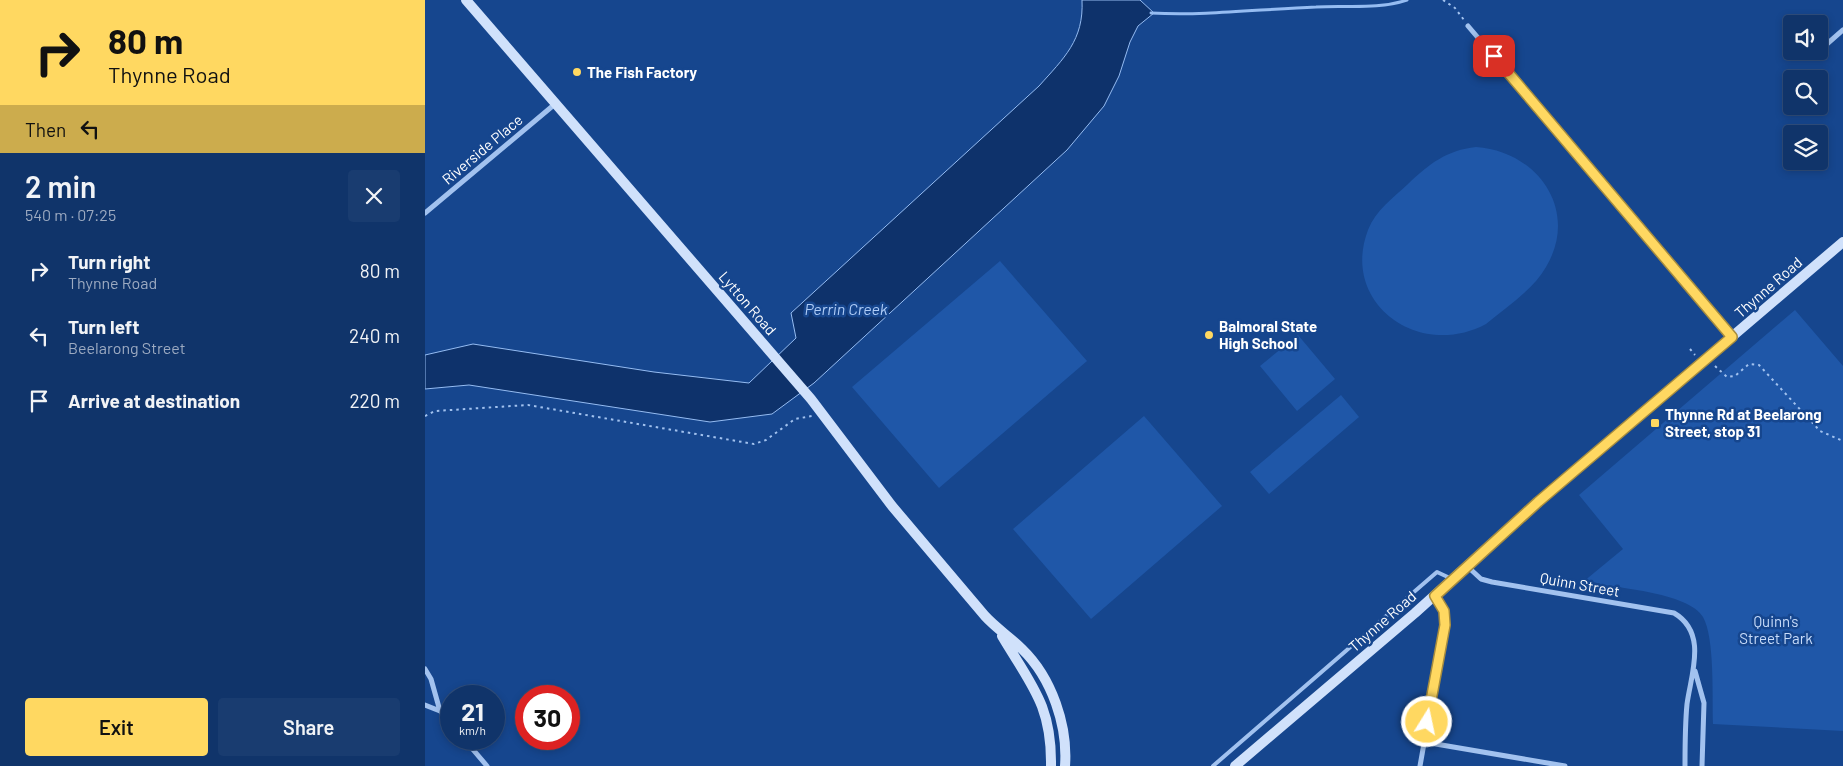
<!DOCTYPE html>
<html lang="en">
<head>
<meta charset="utf-8">
<style>
	:root { --surface:#10346a; --page:#193c70; --text:#f1f3f6; --muted:#9caac1; --line:#304f7e; --accent:#ffd861 }
	body { margin:0; font-family:Barlow,sans-serif; background:var(--page); color:var(--text); height:100vh; display:flex; flex-direction:column; font-size:19px; white-space:nowrap }
	* { box-sizing:border-box; margin:0 }
	p { font-size:16px; color:var(--muted) }
	.icon { flex:none; width:28px; height:28px; fill:none; stroke:currentColor; stroke-width:2; stroke-linecap:round; stroke-linejoin:round }
	.map { position:relative; flex:1; overflow:hidden }
	.sheet { display:flex; flex-direction:column; background:var(--surface); width:425px }
	.sheet>* { flex:none }
	.top-card { background:#ffd861; color:#111; overflow:hidden }
	.buttons { position:absolute; left:1358px; top:15px; display:grid; gap:10px }
	.buttons a { display:grid; place-items:center; width:45px; height:45px; border-radius:5px; background:var(--surface); box-shadow:0 2px 8px #0003,0 0 0 1px var(--line); font-size:25px }
	.speed { position:absolute; left:15px; top:685px; display:flex; gap:10px; font-size:25px; font-weight:700; text-align:center }
	.speed>* { display:grid; place-content:center; width:65px; height:65px; border-radius:50%; background:var(--surface); box-shadow:0 2px 8px #0003,0 0 0 1px var(--line); line-height:1 }
	.speed small { font-size:12px; font-weight:400 }
	.speed .limit { border:8px solid #d22; background:#fff; color:#111 }
	.pin { position:absolute; display:grid; place-items:center; width:42px; height:42px; color:#fff; margin:-21px; border-radius:10px; box-shadow:0 2px 8px #0006 }
	.me { position:absolute; width:55px; margin:-28px; rotate:10deg; stroke-linejoin:round; filter:drop-shadow(0 0 4px #0008) }
	.turn { display:flex; align-items:center; gap:18px; height:105px; padding:0 25px; font-size:22px }
	.turn .icon { width:65px; height:65px; stroke-width:2.5 }
	.turn b { display:block; font-size:35px; line-height:42px }
	.then { display:flex; align-items:center; height:48px; padding:0 25px; background:#0003; gap:10px; font-size:19px }
	.round { display:grid; place-items:center; flex:none; width:52px; height:52px; border-radius:5px; background:var(--page) }
	.summary { display:flex; align-items:center; justify-content:space-between; height:85px; padding:0 25px }
	h1 { font-size:30px; font-weight:600; line-height:38px }
	.cta { display:flex; gap:10px; margin-top:auto; padding:10px 25px }
	.cta a { flex:1; height:58px; border-radius:5px; background:var(--accent); color:#111; font-size:20px; font-weight:600; line-height:58px; text-align:center }
	.cta a+a { background:var(--page); color:var(--text) }
	ul { padding:0; list-style:none }
	li { display:flex; align-items:center; gap:15px; height:65px; padding:0 25px }
	li div { flex:1 }
	li b { display:block; font-size:19px }
	li em { font-style:normal }
	main { display:flex; flex:1; min-height:0 }
	.map>svg:first-child { display:block }
	.green { fill:#1f57a8 }
	.water { fill:#0e326b; stroke:#95bcf2 }
	.lines { fill:none; stroke-linecap:round; stroke-linejoin:round }
	.stream { stroke:#95bcf2; stroke-width:3 }
	.path { stroke:#a2c2ef; stroke-width:2; stroke-dasharray:2.5 4; stroke-linecap:butt }
	.lane { stroke:#a2c2ef; stroke-width:4 }
	.street { stroke:#a2c2ef; stroke-width:5 }
	.secondary { stroke:#d0e1fb; stroke-width:10 }
	.route-casing { stroke:#a68c3f; stroke-width:12 }
	.route { stroke:#ffd861; stroke-width:9 }
	.poi-dot { fill:#ffd861; stroke:#16468e; stroke-width:2 }
	.labels { text-anchor:middle; dominant-baseline:central; stroke-width:5; stroke-linejoin:round; paint-order:stroke }
	.poi-label { font-size:15px; font-weight:bold; fill:#fff; stroke:#16468e; text-anchor:start }
	.street-label { font-size:15px; fill:#fff; stroke:#16468e }
	.park-label { font-size:15px; fill:#c9ddfb; stroke:#16468e }
	.water-label { font-size:16px; font-style:italic; fill:#aeccf7; stroke:#16468e }
</style>
</head>
<body>
<main>
<section class="sheet">
<div class="top-card">
<div class="turn"><svg class="icon" aria-label="right" viewBox="0 0 24 24"><path d="M7 20v-9h11M14 6l5 5-5 5"/></svg><div><b>80 m</b>Thynne Road</div></div>
<div class="then">Then<svg class="icon" aria-label="left" viewBox="0 0 24 24"><path d="M17 20v-9H6M10 6l-5 5 5 5"/></svg></div>
</div>
<div class="summary"><div><h1>2 min</h1><p>540 m · 07:25</p></div><a class="round"><svg class="icon" aria-label="close" viewBox="0 0 24 24"><path d="M6 6l12 12M18 6L6 18"/></svg></a></div>
<ul>
<li><svg class="icon" aria-label="right" viewBox="0 0 24 24"><path d="M7 20v-9h11M14 6l5 5-5 5"/></svg><div><b>Turn right</b><p>Thynne Road</p></div><em>80 m</em></li>
<li><svg class="icon" aria-label="left" viewBox="0 0 24 24"><path d="M17 20v-9H6M10 6l-5 5 5 5"/></svg><div><b>Turn left</b><p>Beelarong Street</p></div><em>240 m</em></li>
<li><svg class="icon" aria-label="arrive" viewBox="0 0 24 24"><path d="M6 21V4h12l-3 4 3 4H6"/></svg><div><b>Arrive at destination</b></div><em>220 m</em></li>
</ul>
<div class="cta"><a>Exit</a><a>Share</a></div>
</section>
<div class="map">
<svg width="1418" height="766" viewBox="0 0 1418 766">
	<rect width="100%" height="100%" fill="#16468e"/>
	<path class="green" d="M1051,147C1112,151 1155,210 1121,267C1108,290 1081,307 1061,324C994,360 915,303 943,230C951,210 968,198 983,184C1004,164 1022,150 1051,147Z
		M575,261L662,361L514,488L427,387Z
		M1370,310L1418,366V731L1288,724C1287,698 1290,638 1278,617C1264,592 1185,587 1158,582L1198,549L1154,495Z
		M873,335L910,379L872,411L835,366Z
		M916,395L934,417L844,494L825,472Z
		M719,416L797,506L666,619L588,529Z"/>
	<path class="water" d="M657,0H715L729,13L713,26L705,42L694,76L679,106L642,150L389,383L347,414L285,422L44,385L0,389V355L48,344L229,372L324,383L371,338L366,313L614,86C639,58 659,40 657,0Z"/>
	<g class="lines">
		<path class="stream" d="M726,13C781,16 836,9 891,7C922,5 952,10 982,0"/>
		<path class="path" d="M1018,0L1030,8L1039,20
			M1265,349L1270,355
			M1290,366L1302,377L1310,376L1324,364L1334,365L1395,431L1418,441
			M0,416L10,411L103,405L329,444L341,440L370,419L387,416"/>
		<path class="lane" d="M788,766L1012,572L1027,579"/>
		<path class="street" d="M1043,26L1307,336
			M1394,51L1418,30
			M0,213L130,104
			M1042,566L1056,579L1067,582L1249,613C1283,633 1266,674 1262,704C1260,725 1260,746 1260,766
			M0,669L6,679L15,711L26,724
			M1270,671L1279,703L1277,766
			M0,705L15,711
			M39,739L62,766
			M999,742L1140,766
			M995,766L1020,625L1019,611L1010,596"/>
		<path class="secondary" d="M41,0L386,399L467,506L560,616C572,629 585,637 597,649C627,678 643,726 640,766
			M577,636C606,685 627,705 626,766
			M810,766L990,613L1113,502L1418,242"/>
	</g>
	<g class="lines">
		<defs>
			<path id="route" d="M1002,722L1020,625L1019,611L1010,596L1113,502L1307,337L1069,56"/>
		</defs>
		<use href="#route" class="route-casing"/>
		<use href="#route" class="route"/>
	</g>
	<g class="poi-dot">
		<circle cx="152" cy="72" r="5"/>
		<circle cx="784" cy="335" r="5"/>
		<rect x="1225" y="418" width="10" height="10" rx="2.5"/>
	</g>
	<g class="labels">
		<g class="poi-label">
			<text x="162" y="72">The Fish Factory</text>
			<text x="794" y="326">Balmoral State<tspan x="794" dy="17">High School</tspan></text>
			<text x="1240" y="414">Thynne Rd at Beelarong<tspan x="1240" dy="17">Street, stop 31</tspan></text>
		</g>
		<g class="street-label">
			<text transform="translate(57 149) rotate(-40)">Riverside Place</text>
			<text transform="translate(1343 287) rotate(-41)">Thynne Road</text>
			<text transform="translate(323 303) rotate(49)">Lytton Road</text>
			<text transform="translate(1155 584) rotate(10)">Quinn Street</text>
			<text transform="translate(957 621) rotate(-41)">Thynne Road</text>
		</g>
		<g class="park-label">
			<text x="1351" y="621">Quinn's<tspan x="1351" dy="17">Street Park</tspan></text>
		</g>
		<g class="water-label">
			<text x="421" y="308">Perrin Creek</text>
		</g>
	</g>
</svg>
<div class="buttons">
<a><svg class="icon" aria-label="sound" viewBox="0 0 24 24"><path d="M4 9h4l5-4v14l-5-4H4zM17 9q2 3 0 6"/></svg></a>
<a><svg class="icon" aria-label="search" viewBox="0 0 24 24"><circle cx="10" cy="10" r="6"/><path d="M15 15l6 6"/></svg></a>
<a><svg class="icon" aria-label="layers" viewBox="0 0 24 24"><path d="M12 4l9 5-9 5-9-5zM3 14l9 5 9-5"/></svg></a>
</div>
<div class="speed"><div>21<small>km/h</small></div><div class="limit">30</div></div>
<div class="pin" style="left:1069px;top:56px;background:#d93025"><svg class="icon" aria-label="arrive" viewBox="0 0 24 24"><path d="M6 21V4h12l-3 4 3 4H6"/></svg></div>
<svg class="me" style="left:1002px;top:722px" viewBox="-20 -20 40 40"><circle r="17" fill="#ffd861" stroke="#fff" stroke-width="3"/><path d="M0-11L8 9 0 5-8 9z" fill="#fff"/></svg>
</div>
</main>
</body>
</html>
